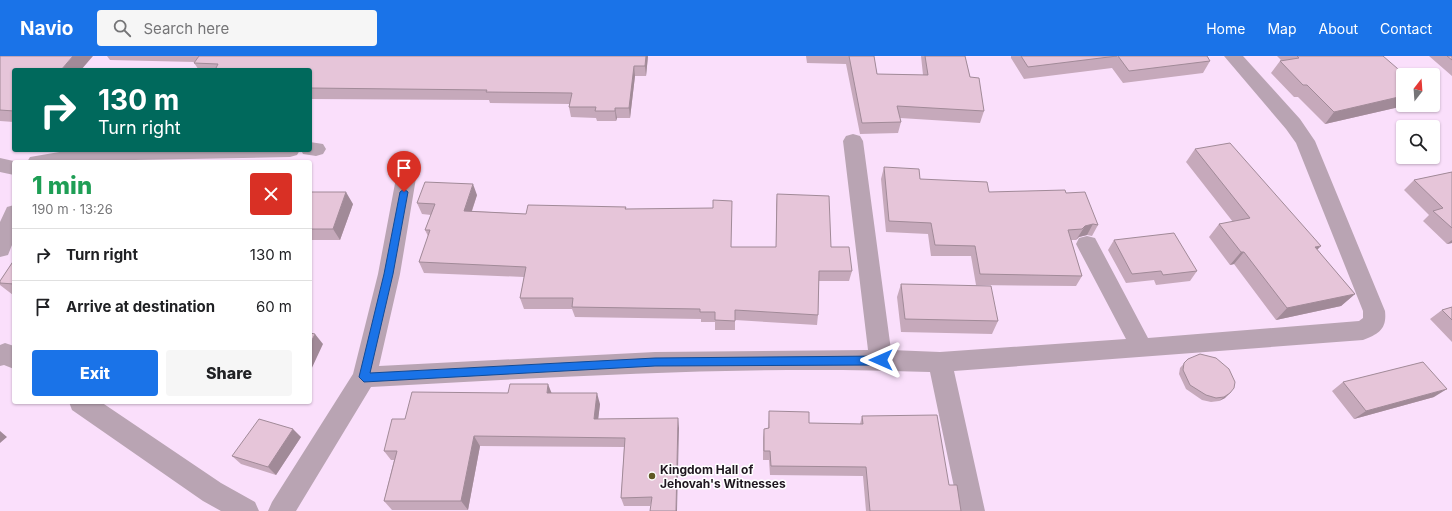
<!DOCTYPE html>
<html lang="en">
<head>
<meta charset="utf-8">
<style>
	:root { --surface:#fff; --page:#f6f6f6; --text:#202124; --muted:#757577; --line:#e0e0e0; --accent:#1a73e8 }
	body { margin:0; font-family:Inter,sans-serif; background:var(--page); color:var(--text); height:100vh; display:flex; flex-direction:column; font-size:15px; white-space:nowrap }
	* { box-sizing:border-box; margin:0 }
	p { font-size:13px; color:var(--muted) }
	.icon { flex:none; width:22px; height:22px; fill:none; stroke:currentColor; stroke-width:2; stroke-linecap:round; stroke-linejoin:round }
	.map { position:relative; flex:1; overflow:hidden }
	.sheet { position:absolute; left:12px; top:104px; width:300px; height:244px; display:flex; flex-direction:column; background:var(--surface); border-radius:4px; box-shadow:0 1px 3px #0004 }
	.sheet>* { flex:none }
	.hud { position:absolute; left:12px; top:12px; width:300px; height:84px; border-radius:4px; box-shadow:0 1px 3px #0004; background:#00695c; color:#fff; overflow:hidden }
	.needle { width:26px; rotate:17deg }
	.tools { position:absolute; left:1396px; top:12px; display:grid; gap:8px }
	.tools a { display:grid; place-items:center; width:44px; height:44px; border-radius:4px; background:var(--surface); box-shadow:0 1px 3px #0004; font-size:20px }
	.pin { position:absolute; display:grid; place-items:center; width:34px; height:34px; color:#fff; margin:-41px -17px; border-radius:50% 50% 50% 0; rotate:-45deg; box-shadow:0 0 4px #0007 }
	.pin .icon { rotate:45deg }
	.me { position:absolute; width:44px; margin:-22px; rotate:270deg; stroke-linejoin:round; filter:drop-shadow(0 0 3px #0008) }
	.turn { display:flex; align-items:center; gap:14px; height:84px; padding:0 20px; font-size:18px }
	.turn .icon { width:52px; height:52px; stroke-width:2.5 }
	.turn b { display:block; font-size:28px; line-height:34px }
	.round { display:grid; place-items:center; flex:none; width:42px; height:42px; border-radius:4px; background:var(--page) }
	.summary { display:flex; align-items:center; justify-content:space-between; height:68px; padding:0 20px }
	h1 { font-size:24px; font-weight:800; line-height:30px; color:#1e9e55 }
	.cta { display:flex; gap:8px; margin-top:auto; padding:8px 20px }
	.cta a { flex:1; height:46px; border-radius:4px; background:var(--accent); color:#fff; font-size:16px; font-weight:800; line-height:46px; text-align:center }
	.cta a+a { background:var(--page); color:var(--text) }
	ul { padding:0; list-style:none }
	li { display:flex; align-items:center; gap:12px; height:52px; padding:0 20px; border-top:1px solid var(--line) }
	li div { flex:1 }
	li b { display:block; font-size:15px }
	li em { font-style:normal }
	header { display:flex; align-items:center; gap:24px; box-sizing:border-box; height:56px; padding:0 20px; background:var(--accent); color:#fff }
	header strong { font-size:19px }
	nav { display:flex; gap:22px; margin-inline-start:auto; font-size:14px }
	.search { width:280px; height:36px; background:var(--page); display:flex; align-items:center; gap:10px; box-sizing:border-box; padding:0 14px; border-radius:4px; color:var(--muted); font-size:15px }
	.map>svg:first-child { display:block }
	.lines { fill:none; stroke-linecap:round; stroke-linejoin:round }
	.minor { fill:#b9a4b3; fill-rule:evenodd }
	.wall { fill:#c6a9bb }
	.shaded-wall { fill:#a18a98 }
	.building { fill:#e6c5d9; stroke:#a18a98 }
	.route { fill:#1a73e8; stroke:#114b97 }
	.poi-dot { fill:#605824; stroke:#fff; stroke-width:1.5 }
	.labels { text-anchor:middle; dominant-baseline:central; stroke-width:3; stroke-linejoin:round; paint-order:stroke }
	.poi-label { font-size:12px; font-weight:bold; fill:#201720; stroke:#fff; text-anchor:start }
</style>
</head>
<body>
<header>
<strong>Navio</strong>
<div class="search"><svg class="icon" aria-label="search" viewBox="0 0 24 24"><circle cx="10" cy="10" r="6"/><path d="M15 15l6 6"/></svg>Search here</div>
<nav><a>Home</a><a>Map</a><a>About</a><a>Contact</a></nav>
</header>
<div class="map">
<svg width="1452" height="455" viewBox="0 0 1452 455">
	<rect width="100%" height="100%" fill="#fadffb"/>
	<g class="lines">
		<path class="minor" d="M1224,0H1243L1300,63L1315,85L1385,255C1387,273 1379,278 1363,284L954,315L985,455H959L930,316C744,309 557,321 371,331L296,455H268L272,446L353,318L378,218L396,122L399,117L406,115L413,117L416,122L400,218L379,310L655,296L868,294L843,85L846,80L853,78L860,80L863,85L891,294L940,296L1126,283L1076,188L1079,182L1087,180L1095,182L1148,282L1359,265L1363,262V255L1296,87L1286,73Z
			M310,86L323,88L326,93L323,98L316,100L303,98L301,94H310Z
			M71,94H300L297,99L290,101L27,106L30,101Z
			M0,102L18,106H14V119L0,116Z
			M14,149V184L8,199L0,201V166L7,151Z
			M5,287L14,290V313L4,309L0,310V289Z
			M69,346H101L221,427L255,446L259,455H221L203,445L72,354Z"/>
	</g>
	<path class="wall" d="M0,0L14,14V66L0,65Z
		M107,0H648L646,20H635L630,62H617L616,65H597L596,62L571,61L569,51L570,48L490,47L489,44L310,43V14H199L194,7L195,6L110,4Z
		M806,0H874L877,18L923,19L921,0H965L970,21L984,55L980,67L900,62L901,66L898,77L860,78L846,8L807,7Z
		M1011,0H1207L1210,5L1203,17L1123,27L1112,12L1024,23L1011,2Z
		M1277,0H1383L1403,49H1408L1325,68L1298,41H1294L1271,17L1280,5L1281,4Z
		M1429,0H1452V20Z
		M1195,93L1317,194L1355,238L1341,250L1276,264L1234,208L1230,209L1209,181L1219,168L1233,166L1186,106Z
		M884,111L920,123L989,136L1066,137L1098,169L1092,180L1087,179L1079,181L1076,184H1071L1082,220L1076,230L976,229L971,200H931L928,178L886,176L881,123Z
		M1452,116V187L1447,188L1423,165L1429,159L1404,134L1414,124Z
		M310,136L353,148L340,184H310Z
		M777,138L831,191L852,215L849,225H819L818,259L817,269L735,264V274H715V266H701V263L575,261L572,253H524L520,242L524,221L424,217L419,206L428,180L425,174L431,159L422,158L417,147L477,139L472,155L526,158L626,151V153L731,191H776V149Z
		M1114,184L1197,215L1190,225L1156,229L1154,224L1126,227L1108,194Z
		M14,204V239H13L0,229V225Z
		M901,228L998,265L992,278L901,276L897,241Z
		M1452,251V286L1430,263L1442,254Z
		M1188,303L1225,342L1219,345L1211,346L1202,344L1186,333L1179,318L1180,312Z
		M1343,326L1434,341L1354,363L1332,335Z
		M551,337L600,348L598,363L679,372L650,450H624L621,442L624,391L480,390L468,454H392L384,445L394,404H391L384,395L405,363Z
		M769,355L809,367L860,368L862,360L949,429L961,455H866L863,420L770,419L769,404H763V382L764,373H768Z
		M301,381L276,419L241,408L232,400Z"/>
	<path class="shaded-wall" d="M73,0H93L81,14H61Z
		M646,0H648L646,20L645,10Z
		M634,10L635,20L630,62L629,52Z
		M1403,40V49H1408L1325,68L1334,56Z
		M615,52L617,62L616,65L615,55Z
		M473,128L477,139L468,166L464,155Z
		M346,136L353,148L340,184L333,173Z
		M1093,168L1087,179L1079,181L1076,184L1085,170Z
		M1452,184V187L1447,188Z
		M1321,190L1309,202L1315,191Z
		M1241,196H1244L1234,208L1230,209Z
		M1355,238L1341,250L1276,264L1287,252Z
		M315,278L323,288L310,316V288Z
		M548,328L552,338L547,337Z
		M1447,333L1434,341L1354,363L1366,355Z
		M597,337L600,348L597,373L594,363Z
		M1230,337L1225,342L1219,345L1224,341Z
		M678,362L679,372L677,455H676Z
		M293,373L301,381L276,419L268,411Z
		M0,375L7,381L0,387Z
		M474,380L480,390L468,454L461,445Z"/>
	<path class="building" d="M0,0H73L61,14H14V55L0,54Z
		M199,0H646L645,10H634L629,52H615V55H595L596,51H569L572,37L486,36L487,34L310,32V14H296V13H249L248,14H215L218,8L194,7Z
		M849,0H874L877,18L928,19L925,0H965L970,21L979,22L984,55L897,50L901,66L862,67Z
		M1021,0H1117L1028,11Z
		M1118,0H1207L1210,5L1129,15Z
		M1297,0H1383L1405,19H1403V40L1334,56L1307,29H1303L1280,5L1299,2Z
		M1447,0H1452V4Z
		M1230,87L1321,190L1315,191L1355,238L1287,252L1244,196H1241L1219,168L1250,162L1195,93Z
		M884,111L919,113L920,123L987,126L989,136L1065,134L1066,137L1085,136L1098,169L1093,168L1085,170L1082,173L1068,174L1082,220L980,218L975,190L935,189L931,167L889,165Z
		M1452,116V172L1433,155L1443,152L1414,124Z
		M425,126L473,128L464,155L526,158L528,149L626,151L625,153L713,152V144L732,145L731,191H776L777,138L829,140L831,191H849L852,215H819L818,259L735,254V265L715,264V256H700V253L572,251L573,242H520L526,211L419,206L430,174H425L435,148L417,147Z
		M310,136H346L333,173H310Z
		M1174,177L1197,215L1163,219L1161,215L1132,218L1114,184Z
		M14,204V228L0,227V225Z
		M901,228L991,230L998,265L905,263Z
		M1452,251V264L1442,254Z
		M310,277L315,278L310,288Z
		M1200,298L1216,302L1229,313L1235,326L1234,332L1230,337L1224,341L1216,342L1206,339L1190,329L1183,314L1184,307L1188,303Z
		M1423,306L1447,333L1366,355L1343,326Z
		M510,328H548L547,337H597L594,363L678,362L676,455H650L652,441L621,442L625,382L474,380L461,445H384L397,395H384L392,363H405L412,336L508,337Z
		M769,355L809,356V367L863,368L862,360L937,359L949,429H957L961,455H870L866,411L771,410L770,395H764V373L769,372Z
		M259,363L293,373L268,411L232,400Z"/>
	<path class="route" d="M404,133L408,136L393,218L370,317L655,302L881,300L886,304L881,309L655,310L364,326L359,321L384,218L400,136Z"/>
	<circle class="poi-dot" cx="652" cy="420" r="4"/>
	<g class="labels">
		<g class="poi-label">
			<text x="660" y="413">Kingdom Hall of<tspan x="660" dy="14">Jehovah's Witnesses</tspan></text>
		</g>
	</g>
</svg>
<div class="tools">
<a><svg class="needle" viewBox="-14 -14 28 28"><path d="M0-13l5 13h-10z" fill="#e53935"/><path d="M0 13l5-13h-10z" fill="#757577"/></svg></a>
<a><svg class="icon" aria-label="search" viewBox="0 0 24 24"><circle cx="10" cy="10" r="6"/><path d="M15 15l6 6"/></svg></a>
</div>
<div class="pin" style="left:404px;top:136px;background:#d93025"><svg class="icon" aria-label="arrive" viewBox="0 0 24 24"><path d="M6 21V4h12l-3 4 3 4H6"/></svg></div>
<svg class="me" style="left:881px;top:304px" viewBox="-20 -20 40 40"><path d="M0-17L14 15 0 8-14 15z" fill="#1a73e8" stroke="#fff" stroke-width="4"/></svg>
<div class="hud">
<div class="turn"><svg class="icon" aria-label="right" viewBox="0 0 24 24"><path d="M7 20v-9h11M14 6l5 5-5 5"/></svg><div><b>130 m</b>Turn right</div></div>
</div>
<section class="sheet">
<div class="summary"><div><h1>1 min</h1><p>190 m · 13:26</p></div><a class="round" style="background:#d93025;color:#fff"><svg class="icon" aria-label="close" viewBox="0 0 24 24"><path d="M6 6l12 12M18 6L6 18"/></svg></a></div>
<ul>
<li><svg class="icon" aria-label="right" viewBox="0 0 24 24"><path d="M7 20v-9h11M14 6l5 5-5 5"/></svg><div><b>Turn right</b></div><em>130 m</em></li>
<li><svg class="icon" aria-label="arrive" viewBox="0 0 24 24"><path d="M6 21V4h12l-3 4 3 4H6"/></svg><div><b>Arrive at destination</b></div><em>60 m</em></li>
</ul>
<div class="cta"><a>Exit</a><a>Share</a></div>
</section>
</div>
</body>
</html>
